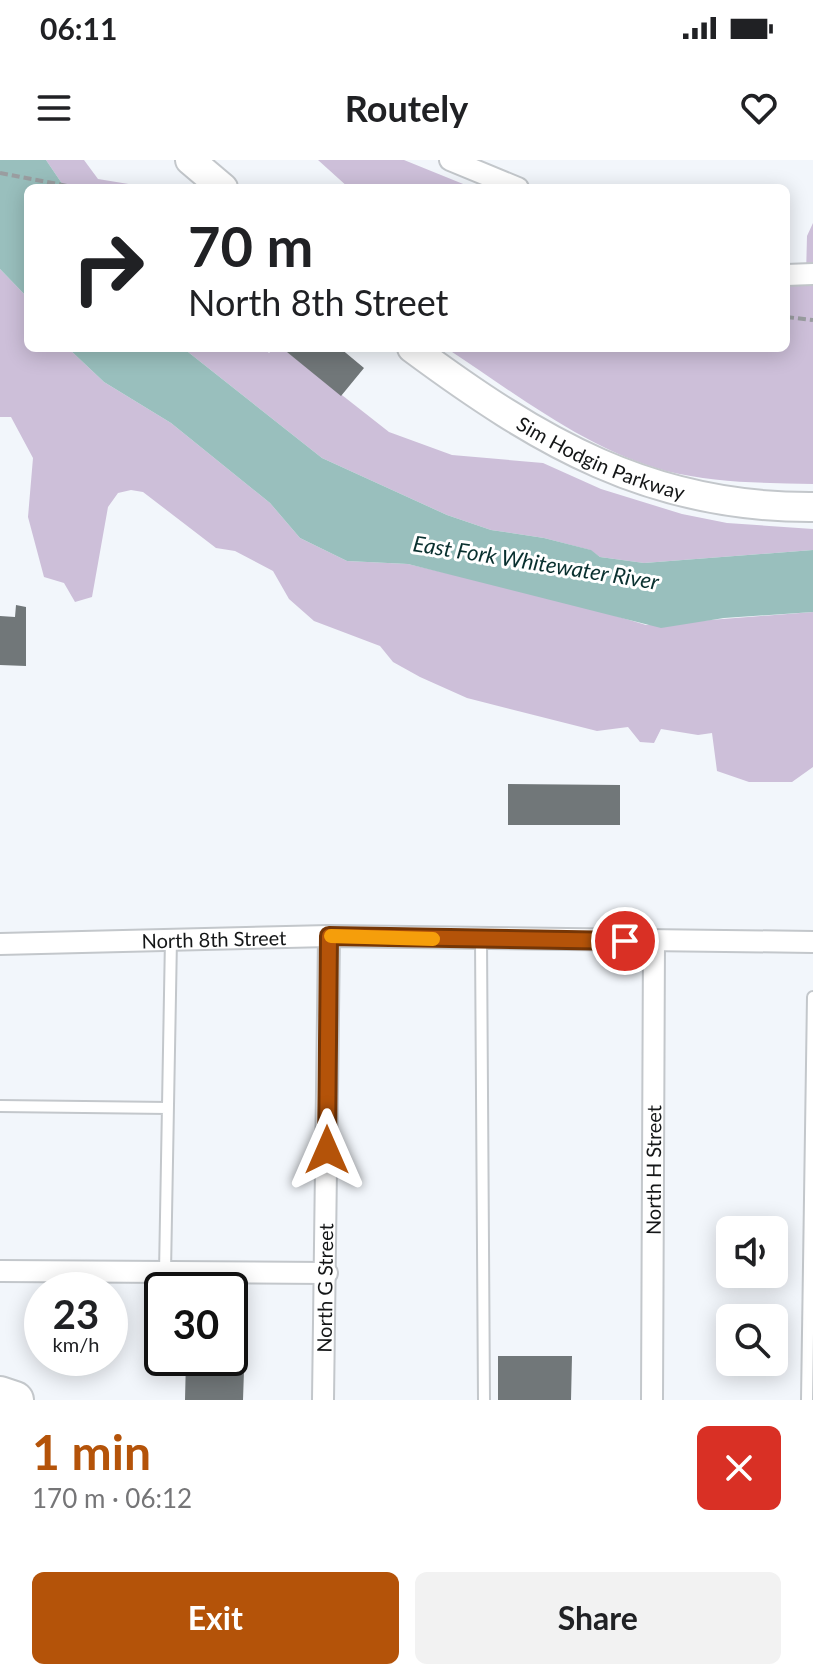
<!DOCTYPE html>
<html lang="en">
<head>
<meta charset="utf-8">
<style>
	:root { --surface:#fff; --page:#f2f2f2; --text:#202124; --muted:#757577; --accent:#b45309 }
	body { margin:0; font-family:Lato,sans-serif; background:var(--page); color:var(--text); height:100vh; display:flex; flex-direction:column; font-size:30px; white-space:nowrap }
	* { box-sizing:border-box; margin:0 }
	p { font-size:26px; color:var(--muted) }
	.icon { flex:none; width:44px; height:44px; fill:none; stroke:currentColor; stroke-width:2; stroke-linecap:round; stroke-linejoin:round }
	.map { position:relative; height:1240px; overflow:hidden }
	.details { display:flex; flex-direction:column; background:var(--surface); flex:1 }
	.details>* { flex:none }
	.guide { position:absolute; left:24px; top:24px; width:766px; height:168px; border-radius:12px; box-shadow:0 4px 20px #0003; background:#fff; color:var(--text); overflow:hidden }
	.fabs { position:absolute; left:716px; top:1056px; display:grid; gap:16px }
	.fabs a { display:grid; place-items:center; width:72px; height:72px; border-radius:12px; background:var(--surface); box-shadow:0 4px 20px #0003; font-size:40px }
	.speed { position:absolute; left:24px; top:1112px; display:flex; gap:16px; font-size:40px; font-weight:700; text-align:center }
	.speed>* { display:grid; place-content:center; width:104px; height:104px; border-radius:50%; background:var(--surface); box-shadow:0 4px 20px #0003; line-height:1 }
	.speed small { font-size:20px; font-weight:400 }
	.speed .limit { border:4px solid #111; border-radius:12px; background:#fff; color:#111 }
	.pin { position:absolute; display:grid; place-items:center; width:68px; height:68px; color:#fff; margin:-34px; border:4px solid #fff; border-radius:50%; box-shadow:0 2px 8px #0007 }
	.me { position:absolute; width:88px; margin:-44px; rotate:0deg; stroke-linejoin:round; filter:drop-shadow(0 0 6px #0008) }
	.turn { display:flex; align-items:center; gap:28px; height:168px; padding:0 32px; font-size:36px }
	.turn .icon { width:104px; height:104px; stroke-width:2.5 }
	.turn b { display:block; font-size:56px; line-height:68px }
	.round { display:grid; place-items:center; flex:none; width:84px; height:84px; border-radius:12px; background:var(--page) }
	.overview { display:flex; align-items:center; justify-content:space-between; height:136px; padding:0 32px }
	h1 { font-size:48px; font-weight:700; line-height:60px; color:var(--accent) }
	.primary-button { display:flex; gap:16px; margin-top:auto; padding:16px 32px }
	.primary-button a { flex:1; height:92px; border-radius:12px; background:var(--accent); color:#fff; font-size:32px; font-weight:700; line-height:92px; text-align:center }
	.primary-button a+a { background:var(--page); color:var(--text) }
	.status { display:flex; justify-content:space-between; align-items:center; height:56px; padding:0 40px; background:var(--surface); direction:ltr }
	.status svg { height:22px; fill:currentColor }
	header { display:flex; justify-content:space-between; align-items:center; height:104px; padding:0 32px; background:var(--surface); font-size:36px; font-weight:700 }
	.map>svg:first-child { display:block }
	.green { fill:#cdbfd9 }
	.water { fill:#99bfbd }
	.building { fill:#717779 }
	.lines { fill:none; stroke-linecap:round; stroke-linejoin:round }
	.lane-casing { stroke:#c3c7cb; stroke-width:14 }
	.street-casing { stroke:#c3c7cb; stroke-width:24 }
	.secondary-casing { stroke:#c3c7cb; stroke-width:32 }
	.highway-casing { stroke:#c3c7cb; stroke-width:40 }
	.path { stroke:#9a9da0; stroke-width:4; stroke-dasharray:8 4; stroke-linecap:butt }
	.lane { stroke:#fff; stroke-width:10 }
	.street { stroke:#fff; stroke-width:20 }
	.secondary { stroke:#fff; stroke-width:28 }
	.highway { stroke:#fff; stroke-width:36 }
	.route-casing { stroke:#753606; stroke-width:20 }
	.route { stroke:#b45309; stroke-width:14 }
	.slow { stroke:#f59e0b; stroke-width:14 }
	.labels { text-anchor:middle; dominant-baseline:central; stroke-width:6; stroke-linejoin:round; paint-order:stroke }
	.street-label { font-size:20px; fill:#141617; stroke:#fff }
	.water-label { font-size:22px; font-style:italic; fill:#09302f; stroke:#fff }
</style>
</head>
<body>
<div class="status"><b>06:11</b><svg viewBox="0 0 49 12"><path d="M0 12V9h3v3zM5 12V6h3v6zM10 12V3h3v9zM15 12V0h3v12zM26 1h20v11H26zM47 4h2v5h-2z"/></svg></div>
<header><svg class="icon" aria-label="menu" viewBox="0 0 24 24"><path d="M4 6h16M4 12h16M4 18h16"/></svg>Routely<svg class="icon" aria-label="heart" viewBox="0 0 24 24"><path d="M12 20l-8-8c-3-5 5-10 8-4 3-6 11-1 8 4z"/></svg></header>
<div class="map">
<svg width="813" height="1240" viewBox="0 0 813 1240">
	<rect width="100%" height="100%" fill="#f2f6fb"/>
	<path class="green" d="M46,0H84L98,19L153,28H65Z
		M318,0H404L473,28H349Z
		M813,63V324C763,323 715,323 666,311C585,289 515,233 446,188H786V115H806L807,76Z
		M0,109L28,138V188H68L104,222L171,263L270,343L300,378L347,401L408,404L573,443L646,465L813,452V607L792,622H749L717,611L712,573L698,575L661,569L654,583L640,582L628,567L597,571L467,538L420,517L393,502L380,486L314,461L289,439L273,411L235,391L216,388L143,332L131,330L118,333L108,347L92,437L75,442L64,423L44,417L28,357L33,298L11,257H0Z
		M183,188H264L269,193L274,188H282L389,272L452,295L543,303L601,329L682,354L727,363L813,369V390L644,403L600,397L590,390L544,378L491,370L447,355L322,298Z"/>
	<path class="water" d="M0,0H46L65,28H28V138L0,109Z
		M68,188H183L322,298L447,355L491,370L544,378L591,390L600,397L644,403L813,390V452L724,458L661,468L408,404L347,401L300,378L270,343L171,263L104,222Z"/>
	<path class="building" d="M282,188H340L364,208L341,236Z
		M16,445L26,447V506L0,505V456L15,457Z
		M508,624L620,625V665H508Z
		M230,1150H246L243,1240H185L186,1198H230Z
		M498,1196H572L571,1240H498Z"/>
	<g class="lines">
		<defs>
			<path id="lane" d="M481,780L484,1240
				M0,946L168,948
				M165,1112L171,779
				M807,1240L813,837"/>
			<g id="street">
				<path d="M450,0L518,28"/>
				<path d="M786,115L813,114"/>
				<path id="s1" d="M0,784L329,776L813,782"/>
				<path d="M0,1111L327,1113"/>
				<path id="s2" d="M323,1240L329,776"/>
				<path id="s3" d="M652,1240L654,781"/>
			</g>
			<g id="secondary">
				<path d="M190,0L223,28"/>
				<path id="s4" d="M412,188C539,282 650,348 813,347"/>
			</g>
			<path id="highway" d="M0,1235L15,1240"/>
		</defs>
		<use href="#lane" class="lane-casing"/>
		<use href="#street" class="street-casing"/>
		<use href="#secondary" class="secondary-casing"/>
		<use href="#highway" class="highway-casing"/>
		<path class="path" d="M0,13L78,28
			M786,157L813,160"/>
		<use href="#lane" class="lane"/>
		<use href="#street" class="street"/>
		<use href="#secondary" class="secondary"/>
		<use href="#highway" class="highway"/>
	</g>
	<g class="lines">
		<defs>
			<path id="route" d="M327,990L329,776L625,781"/>
		</defs>
		<use href="#route" class="route-casing"/>
		<use href="#route" class="route"/>
		<path class="slow" d="M331,776L433,779"/>
	</g>
	<g class="labels">
		<g class="street-label">
			<text stroke="none"><textPath href="#s4" startOffset="220">Sim Hodgin Parkway</textPath></text>
			<text stroke="none"><textPath href="#s1" startOffset="214">North 8th Street</textPath></text>
			<text stroke="none"><textPath href="#s3" startOffset="230">North H Street</textPath></text>
			<text stroke="none"><textPath href="#s2" startOffset="112">North G Street</textPath></text>
		</g>
		<g class="water-label">
			<text transform="translate(536 402) rotate(9)">East Fork Whitewater River</text>
		</g>
	</g>
</svg>
<div class="fabs">
<a><svg class="icon" aria-label="sound" viewBox="0 0 24 24"><path d="M4 9h4l5-4v14l-5-4H4zM17 9q2 3 0 6"/></svg></a>
<a><svg class="icon" aria-label="search" viewBox="0 0 24 24"><circle cx="10" cy="10" r="6"/><path d="M15 15l6 6"/></svg></a>
</div>
<div class="speed"><div>23<small>km/h</small></div><div class="limit">30</div></div>
<div class="pin" style="left:625px;top:781px;background:#d93025"><svg class="icon" aria-label="arrive" viewBox="0 0 24 24"><path d="M6 21V4h12l-3 4 3 4H6"/></svg></div>
<svg class="me" style="left:327px;top:990px" viewBox="-20 -20 40 40"><path d="M0-17L14 15 0 8-14 15z" fill="#b45309" stroke="#fff" stroke-width="4"/></svg>
<div class="guide">
<div class="turn"><svg class="icon" aria-label="right" viewBox="0 0 24 24"><path d="M7 20v-9h11M14 6l5 5-5 5"/></svg><div><b>70 m</b>North 8th Street</div></div>
</div>
</div>
<section class="details">
<div class="overview"><div><h1>1 min</h1><p>170 m · 06:12</p></div><a class="round" style="background:#d93025;color:#fff"><svg class="icon" aria-label="close" viewBox="0 0 24 24"><path d="M6 6l12 12M18 6L6 18"/></svg></a></div>
<div class="primary-button"><a>Exit</a><a>Share</a></div>
</section>
</body>
</html>
